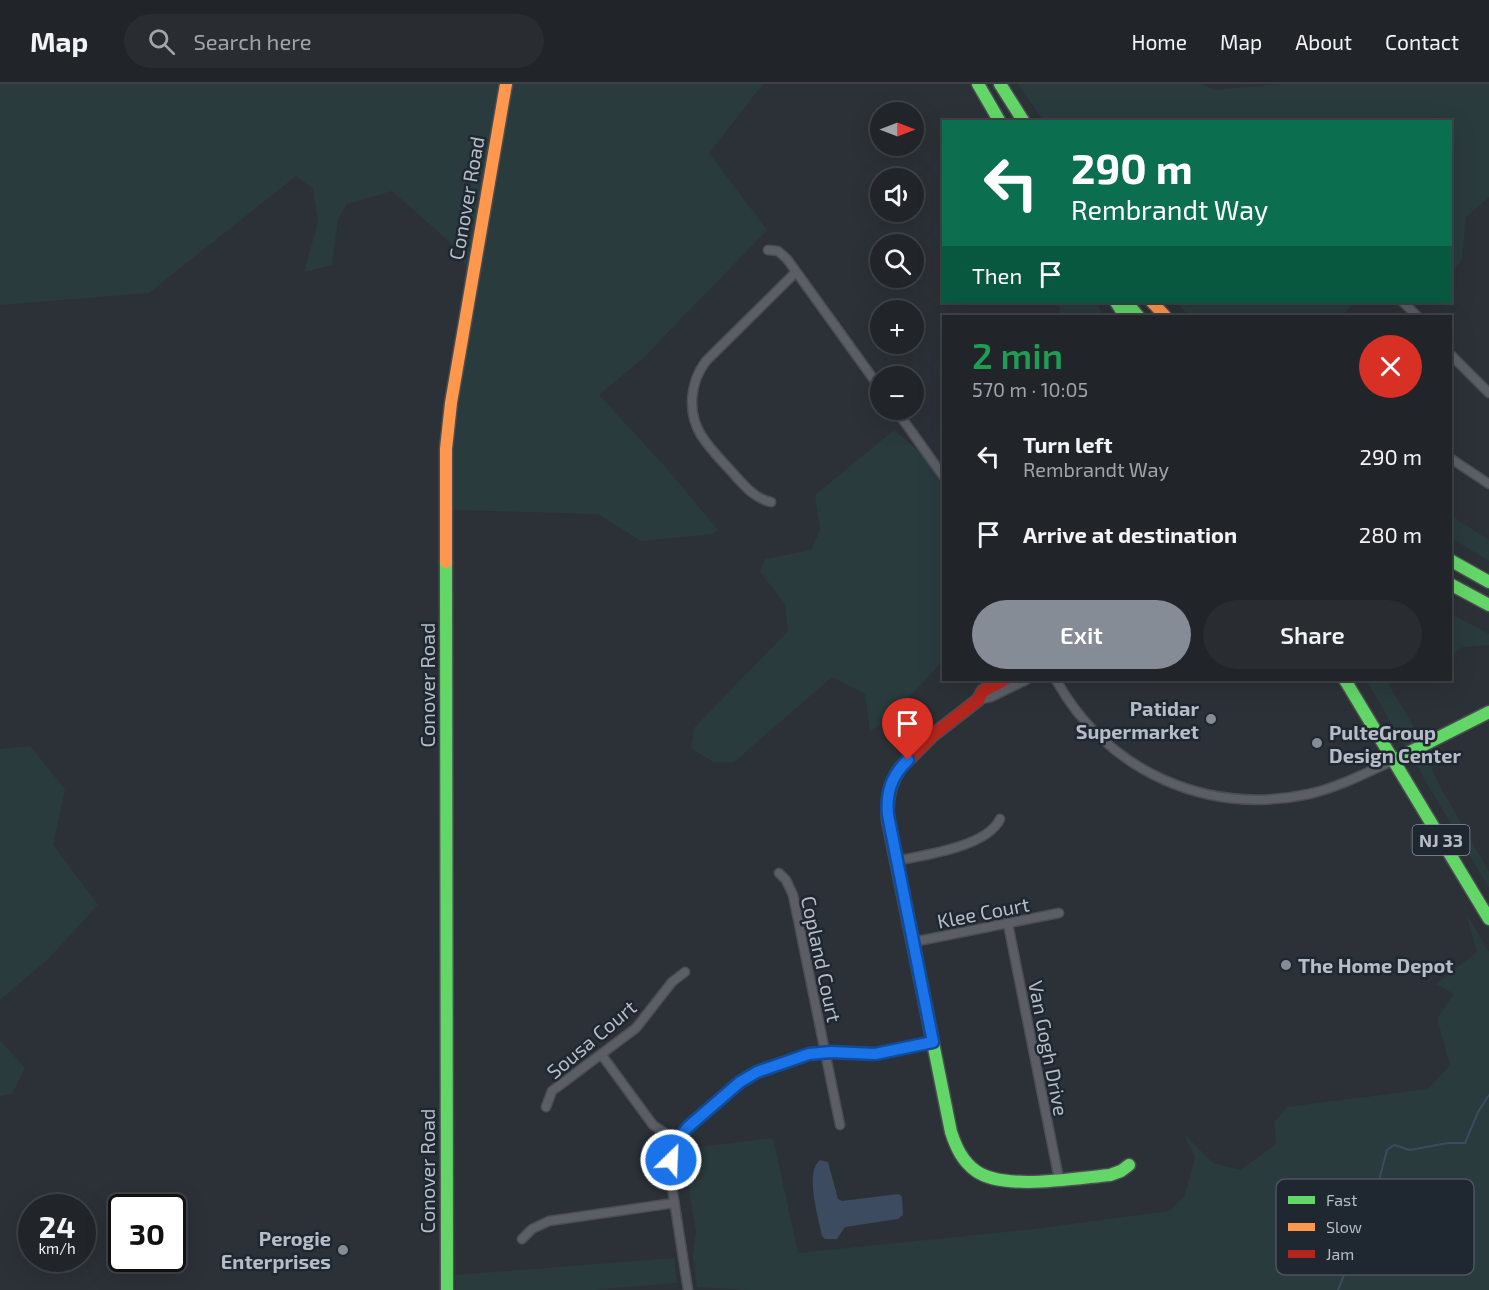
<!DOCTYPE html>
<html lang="en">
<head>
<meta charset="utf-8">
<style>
	:root { --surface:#212529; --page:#292d31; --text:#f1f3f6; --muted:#a2a5a8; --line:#3e4246; --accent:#868c95 }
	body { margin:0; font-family:"Exo 2",sans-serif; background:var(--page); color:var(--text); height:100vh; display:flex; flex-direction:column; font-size:22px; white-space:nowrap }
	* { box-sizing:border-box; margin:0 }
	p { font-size:20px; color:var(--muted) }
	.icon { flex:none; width:33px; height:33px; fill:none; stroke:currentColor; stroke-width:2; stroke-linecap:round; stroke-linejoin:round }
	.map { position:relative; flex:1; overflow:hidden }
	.panel { position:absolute; left:942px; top:231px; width:510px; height:366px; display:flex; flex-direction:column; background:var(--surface); border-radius:0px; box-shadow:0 6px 24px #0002,0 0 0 2px var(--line) }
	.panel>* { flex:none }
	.banner { position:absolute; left:942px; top:36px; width:510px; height:183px; border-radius:0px; box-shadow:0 6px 24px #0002,0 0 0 2px var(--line); background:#0b6e4f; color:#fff; overflow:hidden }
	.needle { width:39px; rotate:90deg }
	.buttons { position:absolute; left:870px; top:18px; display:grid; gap:12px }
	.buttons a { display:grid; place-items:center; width:54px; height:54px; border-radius:50%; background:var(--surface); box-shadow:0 6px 24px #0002,0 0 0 2px var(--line); font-size:30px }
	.speed { position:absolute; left:18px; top:1110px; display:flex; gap:12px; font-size:30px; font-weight:700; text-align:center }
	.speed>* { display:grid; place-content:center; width:78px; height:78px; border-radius:50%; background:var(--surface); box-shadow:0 6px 24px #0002,0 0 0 2px var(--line); line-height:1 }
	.speed small { font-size:15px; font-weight:400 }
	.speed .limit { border:3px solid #111; border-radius:9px; background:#fff; color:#111 }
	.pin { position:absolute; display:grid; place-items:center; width:51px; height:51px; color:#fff; margin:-62px -26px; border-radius:50% 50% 50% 0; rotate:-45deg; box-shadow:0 0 6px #0007 }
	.pin .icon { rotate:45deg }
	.me { position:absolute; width:66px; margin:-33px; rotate:24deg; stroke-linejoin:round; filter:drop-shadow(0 0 4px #0008) }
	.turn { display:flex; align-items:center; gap:21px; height:126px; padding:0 30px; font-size:27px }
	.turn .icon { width:78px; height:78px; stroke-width:2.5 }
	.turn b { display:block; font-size:42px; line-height:51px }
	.then { display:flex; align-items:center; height:57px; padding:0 30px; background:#0003; gap:12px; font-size:22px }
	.round { display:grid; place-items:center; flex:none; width:63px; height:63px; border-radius:32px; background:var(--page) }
	.head { display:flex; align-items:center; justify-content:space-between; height:102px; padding:0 30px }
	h1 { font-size:36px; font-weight:600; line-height:45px; color:#1e9e55 }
	.button { display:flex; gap:12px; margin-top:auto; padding:12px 30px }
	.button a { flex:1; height:69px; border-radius:36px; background:var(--accent); color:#fff; font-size:24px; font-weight:600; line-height:69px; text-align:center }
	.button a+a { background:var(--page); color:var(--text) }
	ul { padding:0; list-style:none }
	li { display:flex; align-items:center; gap:18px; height:78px; padding:0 30px }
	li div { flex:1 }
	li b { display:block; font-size:22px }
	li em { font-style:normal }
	header { display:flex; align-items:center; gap:36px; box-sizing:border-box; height:84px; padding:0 30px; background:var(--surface); border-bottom:2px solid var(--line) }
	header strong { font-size:28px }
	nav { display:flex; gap:33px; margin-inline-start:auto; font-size:21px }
	.search { width:420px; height:54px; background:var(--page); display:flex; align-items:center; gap:15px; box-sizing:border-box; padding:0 21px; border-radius:33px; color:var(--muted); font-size:22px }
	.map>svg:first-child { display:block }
	.green { fill:#2a3b3d }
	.water { fill:#3c4b5f }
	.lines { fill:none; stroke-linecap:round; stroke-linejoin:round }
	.stream { stroke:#3c4b5f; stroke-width:2 }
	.street-casing { stroke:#4a4d52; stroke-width:11 }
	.fast-casing { stroke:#4a4d52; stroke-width:15 }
	.slow-casing { stroke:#4a4d52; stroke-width:15 }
	.jam-casing { stroke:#4a4d52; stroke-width:15 }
	.street { stroke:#5b5f65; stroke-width:8 }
	.fast { stroke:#63d668; stroke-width:12 }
	.slow { stroke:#ff974d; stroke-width:12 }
	.jam { stroke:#b3261e; stroke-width:12 }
	.route-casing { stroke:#114b97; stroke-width:15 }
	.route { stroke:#1a73e8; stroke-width:10 }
	.poi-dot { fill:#868c95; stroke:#1f2731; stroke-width:2 }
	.labels { text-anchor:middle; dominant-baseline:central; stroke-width:5; stroke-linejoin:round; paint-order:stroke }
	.shield { fill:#1f2731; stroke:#89909a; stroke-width:1.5 }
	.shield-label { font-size:18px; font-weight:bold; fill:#b6bdc7 }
	.street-label { font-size:20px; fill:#b6bdc7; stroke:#1f2731 }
	.poi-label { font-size:20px; font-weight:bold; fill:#b6bdc7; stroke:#1f2731; text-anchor:end }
	.key { fill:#1f2731; stroke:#4c545e; stroke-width:1.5 }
	.key-label { font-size:16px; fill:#b6bdc7 }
</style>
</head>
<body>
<header>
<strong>Map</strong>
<div class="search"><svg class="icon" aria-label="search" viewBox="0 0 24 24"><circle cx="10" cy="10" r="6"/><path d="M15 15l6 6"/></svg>Search here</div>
<nav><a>Home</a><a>Map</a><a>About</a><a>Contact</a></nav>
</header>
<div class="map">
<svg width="1489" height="1206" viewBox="0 0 1489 1206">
	<rect width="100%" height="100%" fill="#2c3137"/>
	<path class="green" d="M0,0H763L709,69L767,146L643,274L599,311L668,386L718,446L712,450L641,457L598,430L450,426L451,339L475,205L463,199L466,185L461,168L392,107L347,120L338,135L332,181L304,188L318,138L313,105L296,92L149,209L0,221Z
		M1018,0H1202L1215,6L1279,0H1489V113L1466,133L1462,175L1451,190L1450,38L1044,37Z
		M1060,218H1097L1103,232H1059Z
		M1177,218H1354L1342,232H1189Z
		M894,346L943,389V577L893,630L870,648L865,610L832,593L734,678H713L691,664L694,644L788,547L785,520L760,488L765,475L811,466L820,446L815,411Z
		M1450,431L1489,456V477L1451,454Z
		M1450,529L1489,550V561L1463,563L1451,572Z
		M1366,596H1386L1414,643L1437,697L1489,788V804Z
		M30,662L65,705L53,761L98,821L48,875L0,916V665Z
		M1466,829L1489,868V1206H751L697,1203L693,1172L696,1148L682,1065L773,1054L798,1169L1026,1146L1170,1127L1185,1111L1195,1073L1183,1049L1213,1079L1240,1086L1276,1060L1274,1038L1287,1023L1428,1005L1450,981L1437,934L1454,910L1436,900L1477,868Z
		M0,956L25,984L12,1010L0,1012Z
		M674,1174L677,1199L591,1206H456L455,1191Z"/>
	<path class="water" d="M820,1076L828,1078L838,1115L842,1117L899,1110L902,1113L903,1131L898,1135L845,1143L837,1155H825L822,1152C819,1135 804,1088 820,1076Z"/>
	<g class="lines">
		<path class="stream" d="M1338,1206L1374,1115L1387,1066L1394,1061L1410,1066L1448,1059H1465L1478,1028L1489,1011"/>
		<defs>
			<path id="street" d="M768,166L778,167L787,175L880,304
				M1403,218L1417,232
				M1450,270L1489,309
				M896,326L944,393
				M1450,374L1489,400
				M771,418C753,414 743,400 731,387C721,376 709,364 701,351C687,328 690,298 706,277L796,188
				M1056,596C1107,687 1206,732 1309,710C1339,703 1366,689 1394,676
				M978,616L991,613L1026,596
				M896,777C924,771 987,763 1000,735
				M779,789L786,796L793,811L840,1041
				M1008,840L1059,1095
				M913,858L1059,829
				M601,970L653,1041L677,1057
				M546,1023L552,1007L636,944L672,898L685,888
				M522,1155L532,1145L549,1137L674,1119
				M688,1206L670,1090L675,1062L688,1043L745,995L795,974L824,968L875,970L933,958"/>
			<path id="fast" d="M978,0L1000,38
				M1000,0L1024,38
				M1116,218L1125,232
				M1126,218L1138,232
				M1450,476L1489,498
				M446,478L447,1206
				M1450,500L1489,521
				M1345,596L1489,835
				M1394,676L1489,628
				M901,683C889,699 886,716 888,736L951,1048C956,1063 962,1077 976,1087C1004,1107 1076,1094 1110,1091L1121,1087L1129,1081"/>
			<path id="slow" d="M1152,218L1165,232
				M446,478V365L451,319L506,0"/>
			<path id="jam" d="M901,683L933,651L978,616L983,607L1004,596"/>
		</defs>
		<use href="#street" class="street-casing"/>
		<use href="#fast" class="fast-casing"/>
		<use href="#slow" class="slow-casing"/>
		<use href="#jam" class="jam-casing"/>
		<use href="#street" class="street"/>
		<use href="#fast" class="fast"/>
		<use href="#slow" class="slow"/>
		<use href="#jam" class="jam"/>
	</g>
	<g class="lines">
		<defs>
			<path id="route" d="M671,1076L677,1057L688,1043L740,998L757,988L809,970L831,968L875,970L933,958L888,731C886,709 891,692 908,676"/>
		</defs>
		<use href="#route" class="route-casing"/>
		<use href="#route" class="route"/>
	</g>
	<g class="poi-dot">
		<circle cx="1211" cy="635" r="6"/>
		<circle cx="1317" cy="659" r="6"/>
		<circle cx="1286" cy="881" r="6"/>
		<circle cx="343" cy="1166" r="6"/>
	</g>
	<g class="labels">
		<rect class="shield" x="1412.5" y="741" width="57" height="30" rx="4.5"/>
		<g class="shield-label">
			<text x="1441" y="756">NJ 33</text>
		</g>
		<g class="street-label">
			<text transform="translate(466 114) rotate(-80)">Conover Road</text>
			<text transform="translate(427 601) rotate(-90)">Conover Road</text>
			<text transform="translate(983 828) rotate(-11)">Klee Court</text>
			<text transform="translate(822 875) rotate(78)">Copland Court</text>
			<text transform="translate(591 955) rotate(-40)">Sousa Court</text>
			<text transform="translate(1049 964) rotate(79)">Van Gogh Drive</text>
			<text transform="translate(427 1087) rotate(-90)">Conover Road</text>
		</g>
		<g class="poi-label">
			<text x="1199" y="624">Patidar<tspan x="1199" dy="23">Supermarket</tspan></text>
			<text x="1329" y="648" text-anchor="start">PulteGroup<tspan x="1329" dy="23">Design Center</tspan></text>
			<text x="1298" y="881" text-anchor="start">The Home Depot</text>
			<text x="331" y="1154">Perogie<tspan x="331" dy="23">Enterprises</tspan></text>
		</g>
	</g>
	<rect x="1276" y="1095" width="198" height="96" rx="9" class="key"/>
	<rect x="1288" y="1112" width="27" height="8" fill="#63d668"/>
	<rect x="1288" y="1139" width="27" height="8" fill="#ff974d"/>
	<rect x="1288" y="1166" width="27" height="8" fill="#b3261e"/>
	<g class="key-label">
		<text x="1326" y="1122">Fast</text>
		<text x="1326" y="1149">Slow</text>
		<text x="1326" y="1176">Jam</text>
	</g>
</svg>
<div class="buttons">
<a><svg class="needle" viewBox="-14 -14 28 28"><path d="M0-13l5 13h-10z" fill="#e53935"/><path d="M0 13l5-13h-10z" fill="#a2a5a8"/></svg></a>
<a><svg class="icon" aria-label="sound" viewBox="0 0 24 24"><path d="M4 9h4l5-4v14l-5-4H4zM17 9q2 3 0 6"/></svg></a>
<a><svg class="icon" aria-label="search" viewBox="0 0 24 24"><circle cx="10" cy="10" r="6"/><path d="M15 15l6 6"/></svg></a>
<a>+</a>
<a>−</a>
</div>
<div class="speed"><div>24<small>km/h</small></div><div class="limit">30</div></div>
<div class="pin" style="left:908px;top:676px;background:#d93025"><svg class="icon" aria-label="arrive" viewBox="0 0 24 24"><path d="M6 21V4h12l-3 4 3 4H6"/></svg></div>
<svg class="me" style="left:671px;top:1076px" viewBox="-20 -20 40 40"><circle r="17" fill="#1a73e8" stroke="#fff" stroke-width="3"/><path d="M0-11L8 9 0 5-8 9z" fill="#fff"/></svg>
<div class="banner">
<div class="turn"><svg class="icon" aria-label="left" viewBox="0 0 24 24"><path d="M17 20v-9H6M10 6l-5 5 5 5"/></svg><div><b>290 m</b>Rembrandt Way</div></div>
<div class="then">Then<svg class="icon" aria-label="arrive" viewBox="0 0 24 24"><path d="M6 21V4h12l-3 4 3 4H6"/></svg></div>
</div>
<section class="panel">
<div class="head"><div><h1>2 min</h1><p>570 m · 10:05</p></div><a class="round" style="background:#d93025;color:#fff"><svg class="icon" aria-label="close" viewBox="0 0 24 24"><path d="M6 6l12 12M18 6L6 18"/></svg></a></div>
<ul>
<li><svg class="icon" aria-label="left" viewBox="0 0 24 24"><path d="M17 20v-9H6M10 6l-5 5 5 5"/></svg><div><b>Turn left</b><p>Rembrandt Way</p></div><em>290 m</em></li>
<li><svg class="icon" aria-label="arrive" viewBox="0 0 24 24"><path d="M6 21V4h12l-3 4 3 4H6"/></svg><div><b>Arrive at destination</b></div><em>280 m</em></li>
</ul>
<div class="button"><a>Exit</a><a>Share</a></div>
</section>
</div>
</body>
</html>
